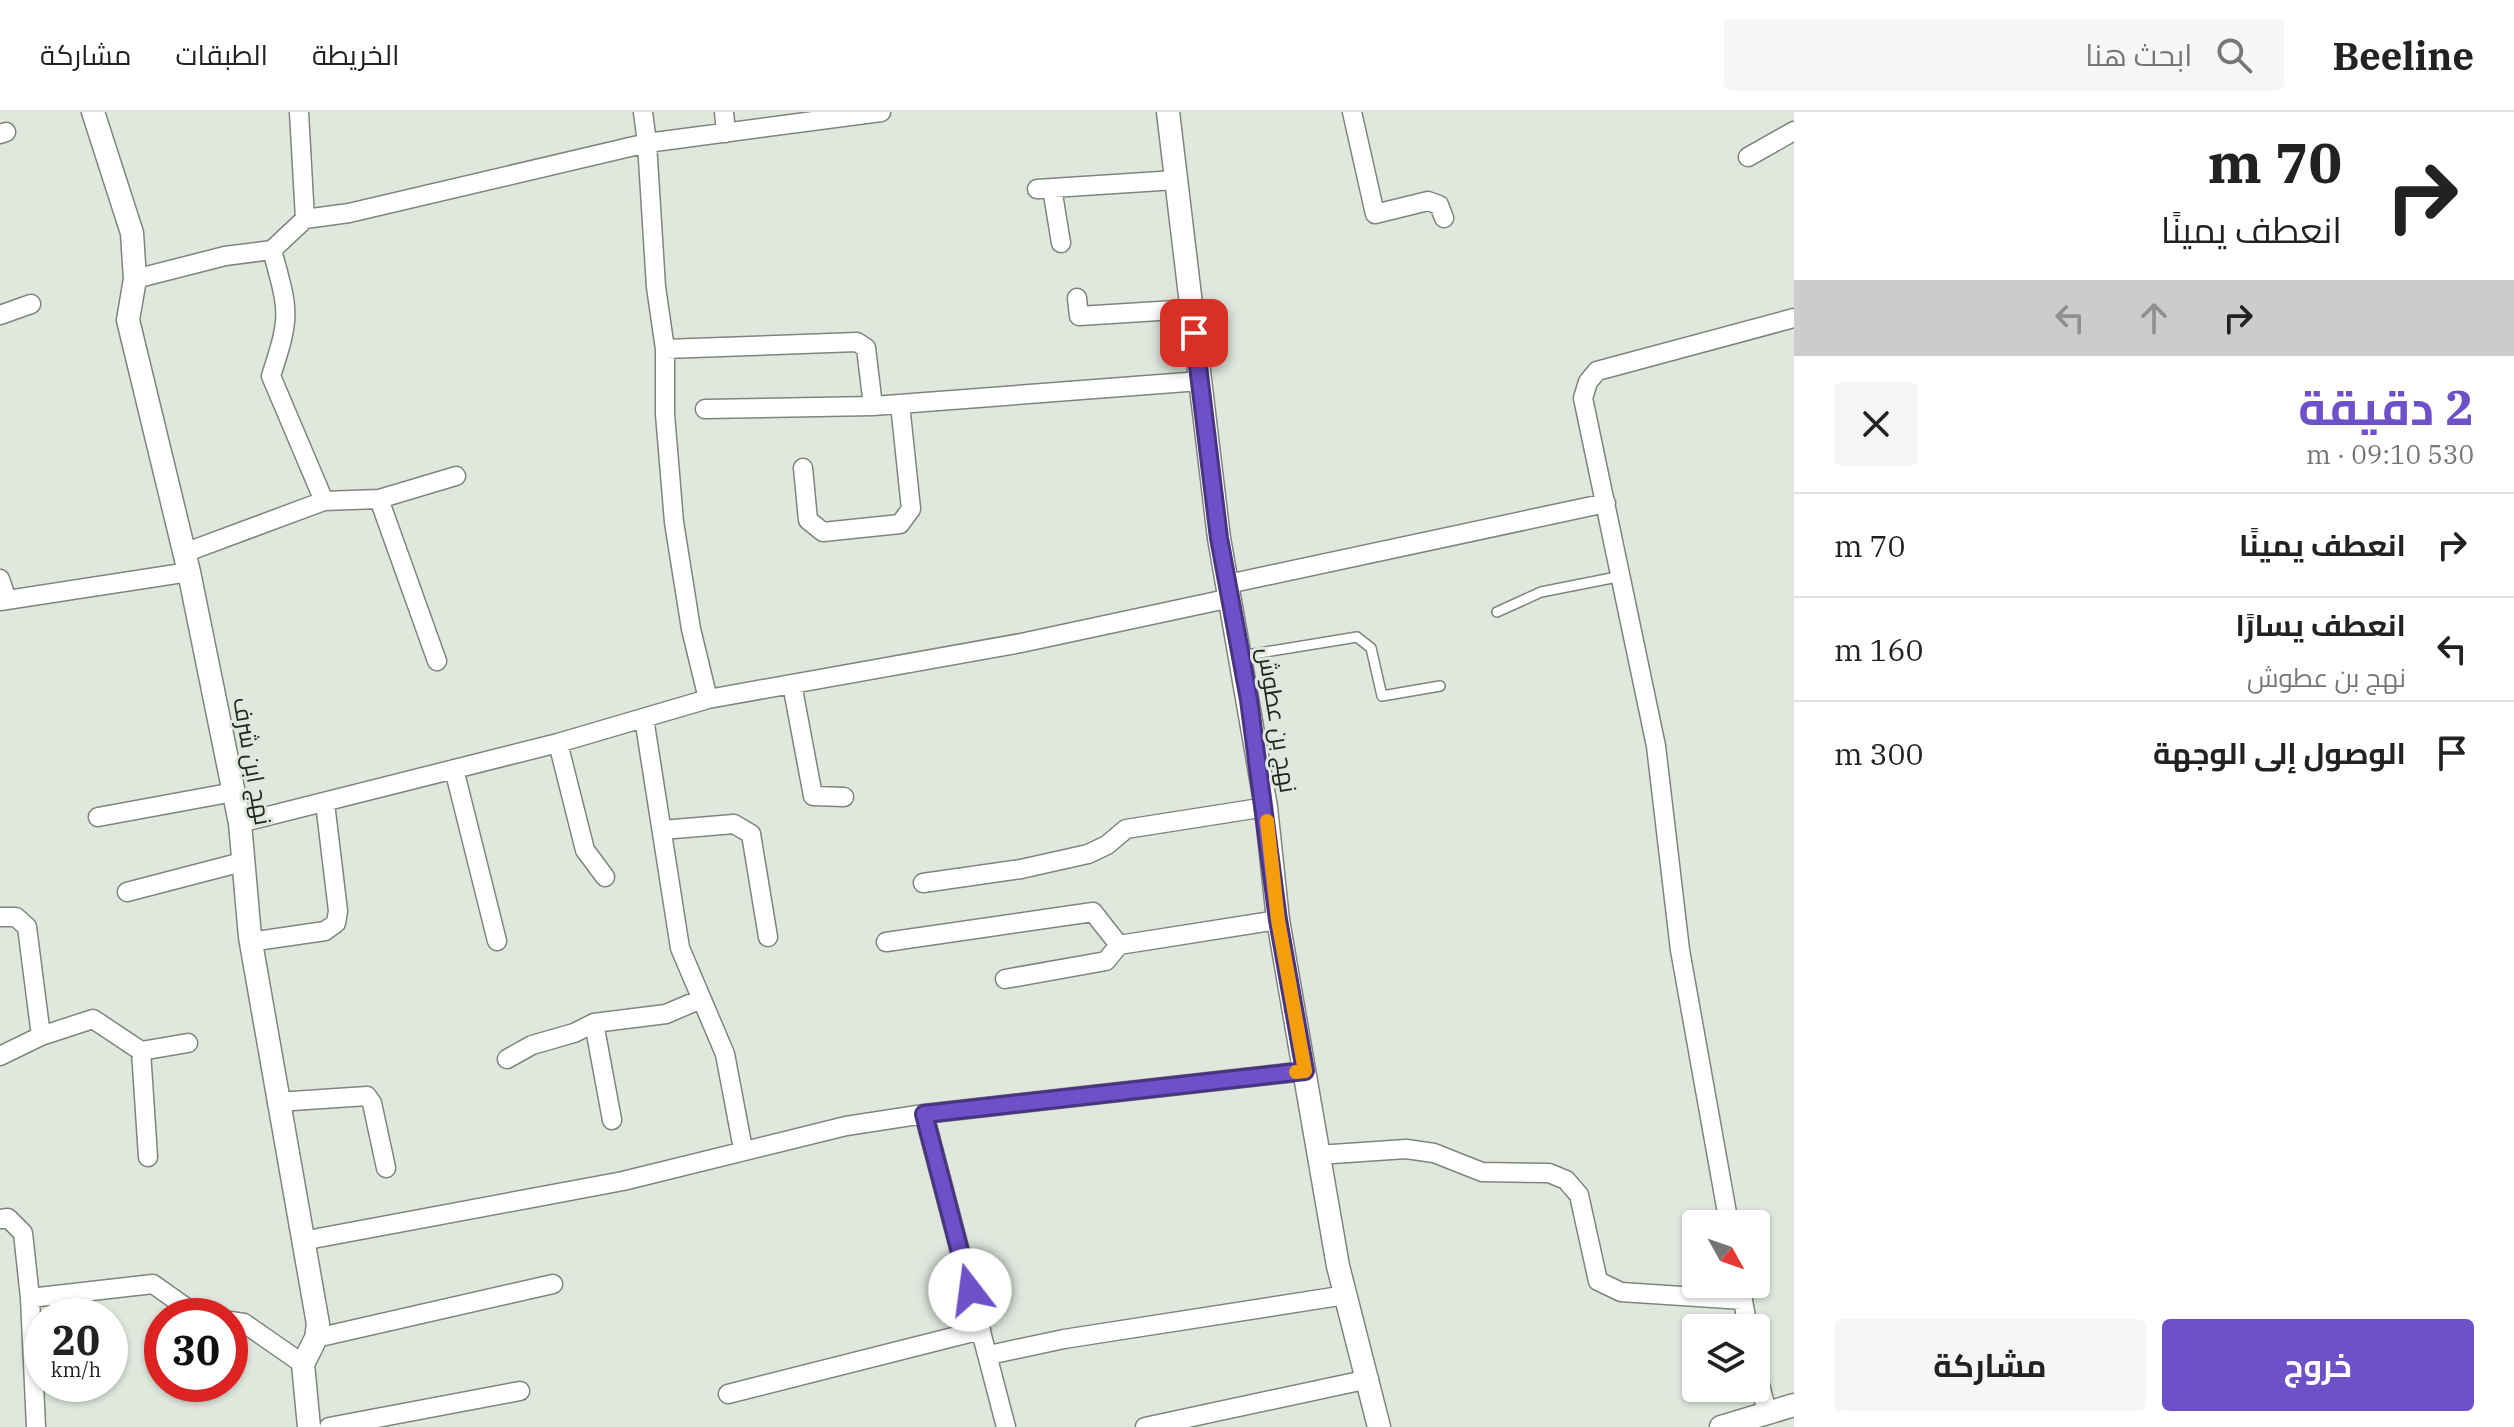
<!DOCTYPE html>
<html lang="ar">
<head>
<meta charset="utf-8">
<style>
	:root { --surface:#fff; --page:#f6f6f6; --text:#222; --muted:#767676; --line:#e0e0e0; --accent:#6e50c9 }
	body { margin:0; font-family:"IBM Plex Serif",Cairo,serif; background:var(--page); color:var(--text); direction:rtl; height:100vh; display:flex; flex-direction:column; font-size:30px; white-space:nowrap }
	* { box-sizing:border-box; margin:0 }
	p { font-size:26px; color:var(--muted) }
	.icon { flex:none; width:44px; height:44px; fill:none; stroke:currentColor; stroke-width:2; stroke-linecap:round; stroke-linejoin:round }
	.map { position:relative; flex:1; overflow:hidden; direction:ltr }
	.sheet { display:flex; flex-direction:column; background:var(--surface); width:720px }
	.sheet>* { flex:none }
	.banner { background:#fff; color:var(--text); overflow:hidden }
	.needle { width:52px; rotate:130deg }
	.controls { position:absolute; left:1682px; top:1098px; display:grid; gap:16px }
	.controls a { display:grid; place-items:center; width:88px; height:88px; border-radius:8px; background:var(--surface); box-shadow:0 2px 6px #0004; font-size:40px }
	.speed { position:absolute; left:24px; top:1186px; display:flex; gap:16px; font-size:40px; font-weight:700; text-align:center }
	.speed>* { display:grid; place-content:center; width:104px; height:104px; border-radius:50%; background:var(--surface); box-shadow:0 2px 6px #0004; line-height:1 }
	.speed small { font-size:20px; font-weight:400 }
	.speed .limit { border:12px solid #d22; background:#fff; color:#111 }
	.pin { position:absolute; display:grid; place-items:center; width:68px; height:68px; color:#fff; margin:-34px; border-radius:16px; box-shadow:0 4px 12px #0006 }
	.me { position:absolute; width:88px; margin:-44px; rotate:345deg; stroke-linejoin:round; filter:drop-shadow(0 0 6px #0008) }
	.turn { display:flex; align-items:center; gap:28px; height:168px; padding:0 40px; font-size:36px }
	.turn .icon { width:104px; height:104px; stroke-width:2.5 }
	.turn b { display:block; font-size:56px; line-height:68px }
	.lanes { display:flex; align-items:center; height:76px; padding:0 40px; background:#0003; justify-content:center; gap:40px; direction:ltr }
	.lanes .off { opacity:.35 }
	.round { display:grid; place-items:center; flex:none; width:84px; height:84px; border-radius:8px; background:var(--page) }
	.headline { display:flex; align-items:center; justify-content:space-between; height:136px; padding:0 40px }
	h1 { font-size:48px; font-weight:700; line-height:60px; color:var(--accent) }
	.button { display:flex; gap:16px; margin-top:auto; padding:16px 40px }
	.button a { flex:1; height:92px; border-radius:8px; background:var(--accent); color:#fff; font-size:32px; font-weight:700; line-height:92px; text-align:center }
	.button a+a { background:var(--page); color:var(--text) }
	ul { padding:0; list-style:none }
	li { display:flex; align-items:center; gap:24px; height:104px; padding:0 40px; border-top:2px solid var(--line) }
	li div { flex:1 }
	li b { display:block; font-size:30px }
	li em { font-style:normal }
	header { display:flex; align-items:center; gap:48px; box-sizing:border-box; height:112px; padding:0 40px; background:var(--surface); border-bottom:2px solid var(--line) }
	header strong { font-size:38px }
	nav { display:flex; gap:44px; margin-inline-start:auto; font-size:28px }
	.search { width:560px; height:72px; background:var(--page); display:flex; align-items:center; gap:20px; box-sizing:border-box; padding:0 28px; border-radius:8px; color:var(--muted); font-size:30px }
	main { display:flex; flex:1; min-height:0 }
	.map>svg:first-child { display:block }
	.lines { fill:none; stroke-linecap:round; stroke-linejoin:round }
	.service-casing { stroke:#7e857d; stroke-width:12 }
	.minor-casing { stroke:#7e857d; stroke-width:21 }
	.tertiary-casing { stroke:#7e857d; stroke-width:25 }
	.service { stroke:#fff; stroke-width:9 }
	.minor { stroke:#fff; stroke-width:18 }
	.tertiary { stroke:#fff; stroke-width:22 }
	.route-casing { stroke:#483483; stroke-width:20 }
	.route { stroke:#6e50c9; stroke-width:14 }
	.slow { stroke:#f59e0b; stroke-width:14 }
	.labels { text-anchor:middle; dominant-baseline:central; stroke-width:6; stroke-linejoin:round; paint-order:stroke }
	.street-label { font-size:24px; fill:#222521; stroke:#e0e8de }
</style>
</head>
<body>
<header>
<strong>Beeline</strong>
<div class="search"><svg class="icon" aria-label="search" viewBox="0 0 24 24"><circle cx="10" cy="10" r="6"/><path d="M15 15l6 6"/></svg>ابحث هنا</div>
<nav><a>الخريطة</a><a>الطبقات</a><a>مشاركة</a></nav>
</header>
<main>
<section class="sheet">
<div class="banner">
<div class="turn"><svg class="icon" aria-label="right" viewBox="0 0 24 24"><path d="M7 20v-9h11M14 6l5 5-5 5"/></svg><div><b>70 m</b>انعطف يمينًا</div></div>
<div class="lanes"><svg class="icon off" aria-label="left" viewBox="0 0 24 24"><path d="M17 20v-9H6M10 6l-5 5 5 5"/></svg><svg class="icon off" aria-label="ahead" viewBox="0 0 24 24"><path d="M12 20V5M6 11l6-6 6 6"/></svg><svg class="icon" aria-label="right" viewBox="0 0 24 24"><path d="M7 20v-9h11M14 6l5 5-5 5"/></svg></div>
</div>
<div class="headline"><div><h1>2 دقيقة</h1><p>530 m · 09:10</p></div><a class="round"><svg class="icon" aria-label="close" viewBox="0 0 24 24"><path d="M6 6l12 12M18 6L6 18"/></svg></a></div>
<ul>
<li><svg class="icon" aria-label="right" viewBox="0 0 24 24"><path d="M7 20v-9h11M14 6l5 5-5 5"/></svg><div><b>انعطف يمينًا</b></div><em>70 m</em></li>
<li><svg class="icon" aria-label="left" viewBox="0 0 24 24"><path d="M17 20v-9H6M10 6l-5 5 5 5"/></svg><div><b>انعطف يسارًا</b><p>نهج بن عطوش</p></div><em>160 m</em></li>
<li><svg class="icon" aria-label="arrive" viewBox="0 0 24 24"><path d="M6 21V4h12l-3 4 3 4H6"/></svg><div><b>الوصول إلى الوجهة</b></div><em>300 m</em></li>
</ul>
<div class="button"><a>خروج</a><a>مشاركة</a></div>
</section>
<div class="map">
<svg width="1794" height="1315" viewBox="0 0 1794 1315">
	<rect width="100%" height="100%" fill="#e0e8de"/>
	<g class="lines">
		<defs>
			<path id="service" d="M1497,500L1541,480L1622,464
				M1241,544L1357,525L1371,536L1382,584L1440,574"/>
			<path id="minor" d="M299,0L305,107
				M724,0L726,21
				M1352,0L1375,102L1428,89L1439,93L1444,106
				M0,22L6,20
				M1748,45L1794,19
				M1052,76L1061,131
				M1037,77L1176,68
				M272,138C289,200 291,203 271,264L324,389L379,387L456,364
				M135,167L225,144L272,138L305,107L349,101L647,31L643,0
				M1077,186L1079,204L1191,197
				M0,203L31,192
				M665,237L857,230L866,236L873,294L1200,269
				M705,297L873,294
				M803,356L808,408L823,420L900,412L911,397L900,292
				M379,387L437,549
				M184,441L324,389
				M0,467L7,488
				M1228,472L1606,391
				M0,489L189,460
				M792,572L813,684L844,685
				M708,587L691,517L674,410L665,302V237L656,175L647,31L881,0
				M644,606L680,836L725,942L743,1037
				M558,631L585,738L605,765
				M454,657L497,829
				M98,705L234,680
				M240,711L558,631L708,587L1021,531L1231,486
				M662,718L734,712L751,722L768,825
				M923,771L1021,757L1088,742L1107,733L1126,717L1266,695
				M127,780L242,750
				M0,805H16L27,815L41,924
				M250,830L325,819L336,811L338,799L325,691
				M886,830L1093,800L1119,833
				M1005,867L1106,849L1119,833L1278,808
				M594,911L612,1008
				M141,939L188,931
				M0,944L41,924L93,907L141,939L148,1045
				M507,947L532,933L574,921L594,911L666,902L701,887
				M277,990L367,984L372,991L386,1056
				M1318,1043L1406,1037L1434,1041L1482,1060L1549,1061L1566,1068L1579,1083L1598,1169L1621,1180L1743,1188
				M0,1107L8,1106L23,1121L30,1186
				M1729,1112L1680,838L1656,634L1583,286L1588,270L1597,259L1794,206
				M302,1129L623,1069L846,1014L924,1002
				M1740,1172L1748,1216
				M230,1209L244,1211L303,1252
				M316,1226L553,1172
				M989,1243L1064,1227L1346,1183
				M1756,1257L1767,1300
				M728,1282L981,1218
				M36,1315L30,1186L153,1172L194,1201L207,1204
				M329,1315L520,1279
				M1006,1315L924,1002L1305,959
				M1145,1315L1369,1267"/>
			<path id="tertiary" d="M93,0L132,121L135,167L128,208L189,460L240,711L250,825L318,1212L316,1226L303,1252L309,1315
				M1168,0L1219,426L1266,695L1278,808L1338,1154L1379,1315
				M1721,1315L1794,1293"/>
		</defs>
		<use href="#service" class="service-casing"/>
		<use href="#minor" class="minor-casing"/>
		<use href="#tertiary" class="tertiary-casing"/>
		<use href="#service" class="service"/>
		<use href="#minor" class="minor"/>
		<use href="#tertiary" class="tertiary"/>
	</g>
	<g class="lines">
		<defs>
			<path id="route" d="M970,1178L924,1002L1305,959L1278,808L1249,588L1219,426L1194,221"/>
		</defs>
		<use href="#route" class="route-casing"/>
		<use href="#route" class="route"/>
		<path class="slow" d="M1267,709L1278,808L1305,959L1296,960"/>
	</g>
	<g class="labels">
		<g class="street-label">
			<text transform="translate(1278 608) rotate(81)">نهج بن عطوش</text>
			<text transform="translate(253 649) rotate(80)">نهج ابن شرف</text>
		</g>
	</g>
</svg>
<div class="controls">
<a><svg class="needle" viewBox="-14 -14 28 28"><path d="M0-13l5 13h-10z" fill="#e53935"/><path d="M0 13l5-13h-10z" fill="#767676"/></svg></a>
<a><svg class="icon" aria-label="layers" viewBox="0 0 24 24"><path d="M12 4l9 5-9 5-9-5zM3 14l9 5 9-5"/></svg></a>
</div>
<div class="speed"><div>20<small>km/h</small></div><div class="limit">30</div></div>
<div class="pin" style="left:1194px;top:221px;background:#d93025"><svg class="icon" aria-label="arrive" viewBox="0 0 24 24"><path d="M6 21V4h12l-3 4 3 4H6"/></svg></div>
<svg class="me" style="left:970px;top:1178px" viewBox="-20 -20 40 40"><circle r="19" fill="#fff"/><path d="M0-13L10 11 0 6-10 11z" fill="#6e50c9"/></svg>
</div>
</main>
</body>
</html>
